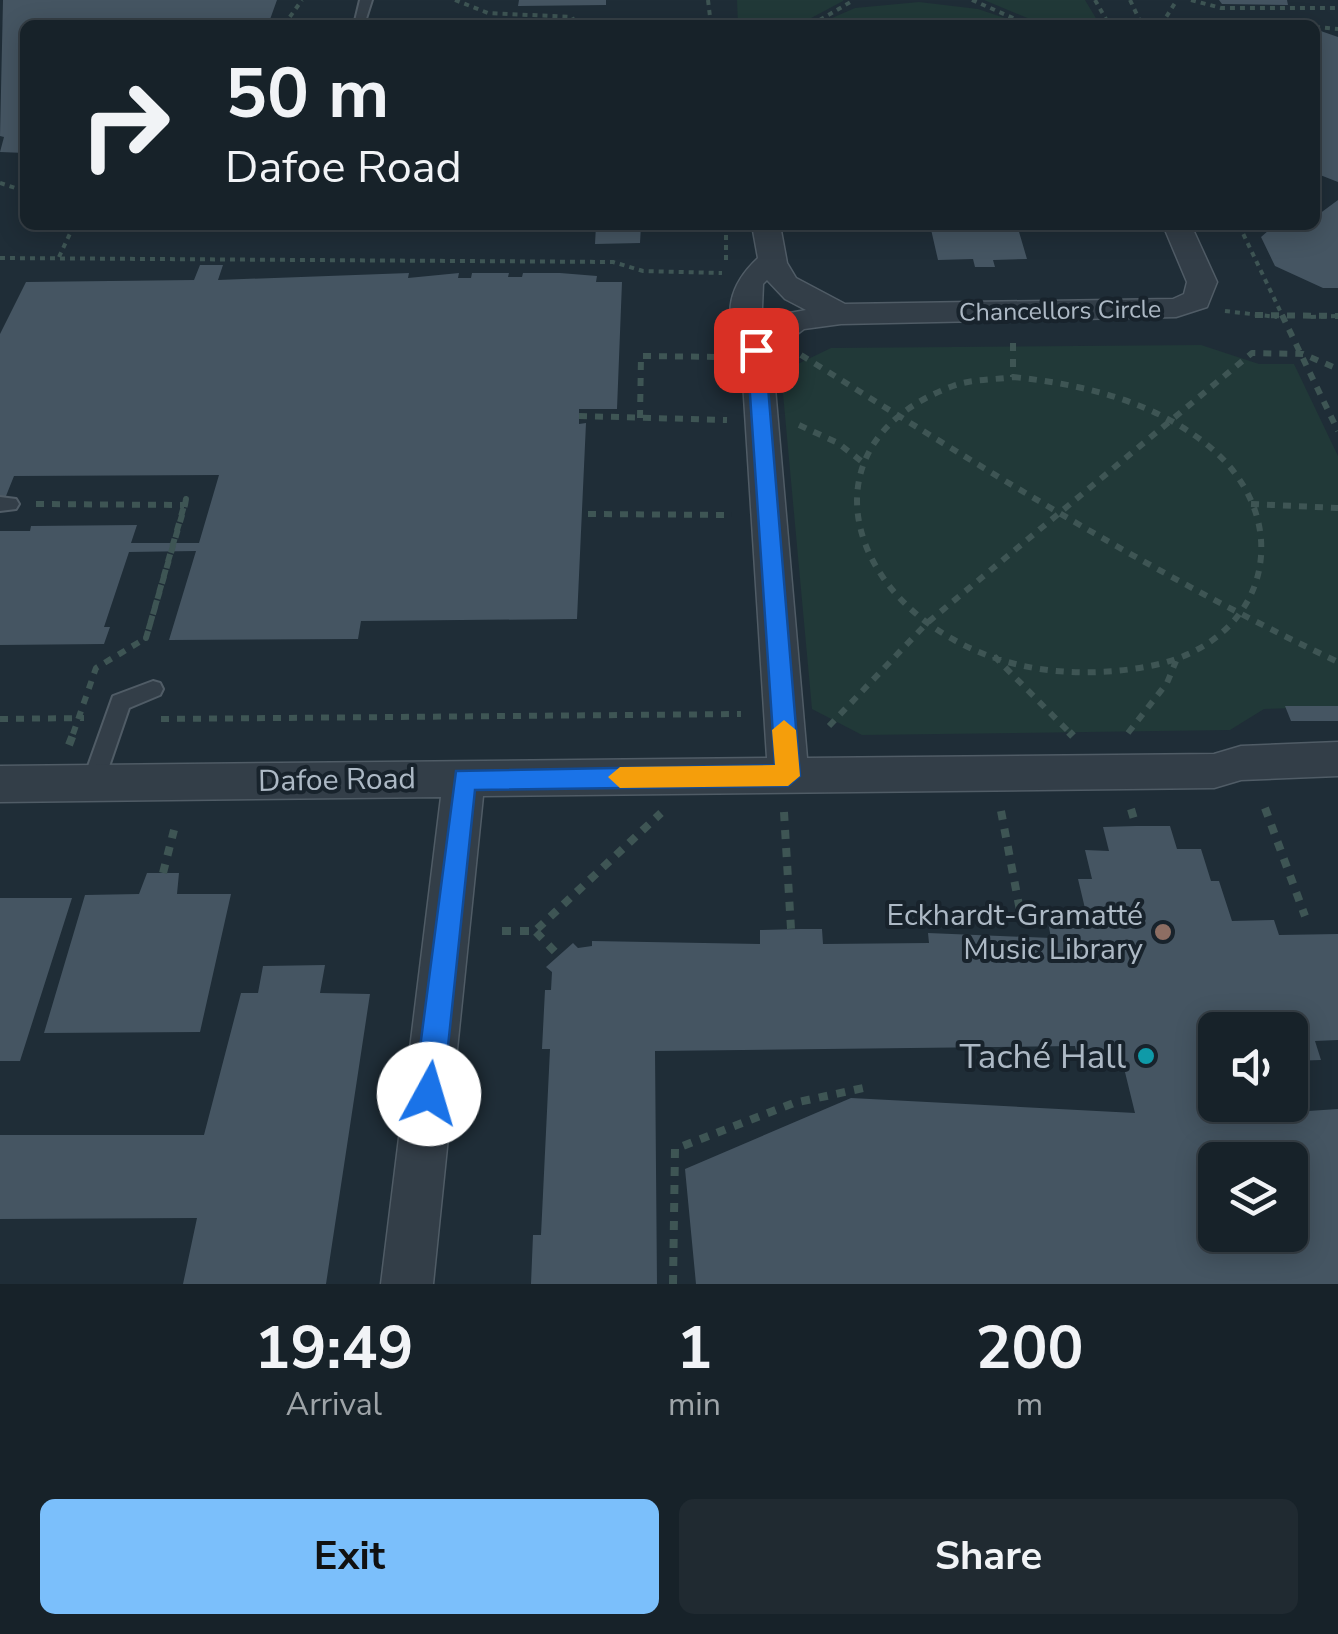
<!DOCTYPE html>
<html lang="en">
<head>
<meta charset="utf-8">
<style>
	:root { --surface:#172229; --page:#202a31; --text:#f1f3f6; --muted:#9ea4a8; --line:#363f46; --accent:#7bbffb }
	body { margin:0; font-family:"Nunito Sans",sans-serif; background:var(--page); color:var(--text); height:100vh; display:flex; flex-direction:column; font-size:38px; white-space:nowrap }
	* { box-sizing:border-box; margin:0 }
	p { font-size:32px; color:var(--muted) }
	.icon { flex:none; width:55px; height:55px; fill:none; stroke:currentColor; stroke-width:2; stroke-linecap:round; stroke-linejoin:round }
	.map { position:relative; height:1284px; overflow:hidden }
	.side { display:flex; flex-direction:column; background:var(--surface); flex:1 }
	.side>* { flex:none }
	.hud { position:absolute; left:20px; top:20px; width:1300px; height:210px; border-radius:15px; box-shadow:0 5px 25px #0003,0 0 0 2px var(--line); background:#172229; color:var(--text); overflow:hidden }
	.controls { position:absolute; left:1198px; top:1012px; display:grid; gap:20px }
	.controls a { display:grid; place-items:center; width:110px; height:110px; border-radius:15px; background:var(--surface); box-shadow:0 5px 25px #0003,0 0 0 2px var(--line); font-size:50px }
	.pin { position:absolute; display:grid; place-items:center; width:85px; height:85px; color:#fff; margin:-42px; border-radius:20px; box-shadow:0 5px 15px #0006 }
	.me { position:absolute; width:110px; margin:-55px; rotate:6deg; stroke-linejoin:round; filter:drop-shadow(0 0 8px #0008) }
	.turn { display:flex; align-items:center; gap:35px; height:210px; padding:0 40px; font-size:45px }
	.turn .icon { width:130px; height:130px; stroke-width:2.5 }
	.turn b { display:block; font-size:70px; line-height:85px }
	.eta { display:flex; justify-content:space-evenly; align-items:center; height:170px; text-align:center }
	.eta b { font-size:60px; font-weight:700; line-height:70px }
	.action { display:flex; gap:20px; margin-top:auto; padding:20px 40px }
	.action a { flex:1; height:115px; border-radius:15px; background:var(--accent); color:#111; font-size:40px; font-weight:700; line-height:115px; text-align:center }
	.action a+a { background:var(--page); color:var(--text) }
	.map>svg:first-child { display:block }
	.green { fill:#213938 }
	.building { fill:#455562; fill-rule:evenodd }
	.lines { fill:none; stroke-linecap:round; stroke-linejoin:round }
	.lane-casing { stroke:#505c66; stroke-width:4 }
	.street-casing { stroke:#505c66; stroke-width:3 }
	.path-far2 { stroke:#3e5554; stroke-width:4; stroke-dasharray:5 5; stroke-linecap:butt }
	.path-far1 { stroke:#3e5554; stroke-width:6; stroke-dasharray:8 8; stroke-linecap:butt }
	.path { stroke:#3e5554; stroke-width:8; stroke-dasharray:9 9; stroke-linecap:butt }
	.lane { fill:#333e48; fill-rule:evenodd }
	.street { fill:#333e48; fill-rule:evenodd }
	.route { fill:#1a73e8; stroke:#114b97; stroke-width:2.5 }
	.slow { fill:#f59e0b }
	.education-dot { fill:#8d6e63; stroke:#18232c; stroke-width:4 }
	.culture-dot { fill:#0f9aa8; stroke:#18232c; stroke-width:4 }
	.labels { text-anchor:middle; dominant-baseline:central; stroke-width:8; stroke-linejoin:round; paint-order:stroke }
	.far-street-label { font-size:25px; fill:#adb9c5; stroke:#18232c }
	.street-label { font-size:30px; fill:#adb9c5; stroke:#18232c }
	.poi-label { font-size:30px; fill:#adb9c5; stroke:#18232c; text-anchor:end }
	.near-poi-label { font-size:35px; fill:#adb9c5; stroke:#18232c; text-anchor:end }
</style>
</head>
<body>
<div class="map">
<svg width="1338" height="1284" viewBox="0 0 1338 1284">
	<rect width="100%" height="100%" fill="#1f2d37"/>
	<path class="green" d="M737,0H843V1L798,25H738Z
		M984,0H1085L1100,25H1044Z
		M919,2L978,9L1025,25H816L855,8Z
		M1201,345L1259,364H1294L1338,456V707L1264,709L1230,730L862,735L812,709L781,372L831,348Z"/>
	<path class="building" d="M3,0H277L268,25H25V153L0,152L4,137L0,136Z
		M519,0H606V5L518,6Z
		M1219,0H1287L1288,5L1222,4Z
		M418,20H564L563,25H417Z
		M1315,29L1338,37V182L1315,173Z
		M1338,200V288H1323L1275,266L1261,237L1275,225H1315V217Z
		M596,225H641L640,243L595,244Z
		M930,225H1017L1027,259L993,260L995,267H975L973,259L938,260Z
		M200,265H223L218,280L409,273L408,278L459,273L458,278H471L472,273H509L508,277H522L523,273H560L597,276L596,282H622L617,409H579V424L586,423L577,619L361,621L358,639L169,640L196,551L129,552L104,627H110L104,644L0,645V531H30L31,526L137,525L131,543H199L219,475L14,476L0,511V334L26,282L194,280Z
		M1285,706H1338V721H1291Z
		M1136,826H1170L1177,849H1201L1211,881H1219L1232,921L1274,920L1279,935L1338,934V1040L1315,1041L1321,1060L1290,1061V1030H1215V1105H1291L1293,1112L1338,1109V1284H696L685,1169L851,1098L1135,1113L1123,1064H1079L1075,1046L655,1051L657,1284H531L533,1235H541L550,1049H542L545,990H551L552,972L546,967L573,943L578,948L592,946V941L760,944V930L800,929H822L823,944L929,943L928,933L1051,938L1048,922L1088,921L1078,879H1092L1085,850L1109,851L1103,827ZM1215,1160H1290V1235H1215Z
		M147,873H179L177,894H231L200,1032L44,1033L85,895L139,894Z
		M0,898H72L20,1061H0Z
		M325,965L320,993L370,994L326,1284H183L197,1218L0,1219V1135H204L241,993H258L263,966Z"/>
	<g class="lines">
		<defs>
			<path id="lane" d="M360,0H372L364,25H354Z
				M0,497L16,499L19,504L16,509L0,511Z
				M153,681L160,683L163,689L160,695L129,708L101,790L93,792L85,790L82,783L113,696Z"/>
			<path id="street" d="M752,225H780L787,263L796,278L845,304L1173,299L1184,294L1187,282L1163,225H1191L1217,282L1207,307L1176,317L841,324L804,329L772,353L807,758L1214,754L1241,746L1338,742V776L1241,780L1214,788L483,796L433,1284H381L441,797L0,802V766L767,758L741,350C722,314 729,285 758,258ZM767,280L785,299L806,310L784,314L761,331L763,284Z"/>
		</defs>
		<use href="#lane" class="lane-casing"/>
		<use href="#street" class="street-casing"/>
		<path class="path-far2" d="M455,0L488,13L572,17L576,25
			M708,0L711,25
			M972,0L1029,25
			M1095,0L1107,21L1118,25
			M1130,0L1142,25
			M1191,0L1221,8H1338
			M284,25L302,0
			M811,25L854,0
			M1161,25L1177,0
			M1315,27L1338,29
			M0,183L25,191
			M726,225V264
			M1239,225L1283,317
			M59,257L74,225
			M0,258L613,262L643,271L722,273
			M1225,311L1277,317
			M1311,317L1338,316"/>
		<path class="path-far1" d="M1255,315L1338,316
			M1282,315L1338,431
			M1013,343V377
			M801,355C979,466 1148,572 1338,662
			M1013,377C1080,384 1150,400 1205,443C1298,516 1272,639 1155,665C1088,679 1016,674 956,641C839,578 811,438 953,386C972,379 993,380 1013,377Z
			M579,416L727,420
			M640,418L641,356L723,357
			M799,425L838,443L861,461
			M186,499L185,505L146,638Z
			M36,504L184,505
			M1251,504L1338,508
			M588,514L732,515
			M994,656L1071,734
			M0,719L84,718
			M161,719L741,714
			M829,726L927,623L1252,353L1303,354L1338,369
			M1128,733L1167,683L1176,661
			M73,734L96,668L146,638"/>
		<path class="path" d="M1069,732L1073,736
			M69,745L74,732
			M1265,808L1305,916
			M1131,809L1136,826
			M1001,811L1022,921
			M784,812L791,929
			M163,873L174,830
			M502,931H535L661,813
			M536,932L559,956
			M673,1284L675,1149L794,1103L868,1087"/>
		<use href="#lane" class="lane"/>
		<use href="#street" class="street"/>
	</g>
	<path class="route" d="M756,344L765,350L800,776L788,786L475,790L443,1094L439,1105L429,1109L418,1105L414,1094L456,771L775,765L747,350Z"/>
	<path class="slow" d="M784,720L796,730L800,776L788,786L620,788L608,777L620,767L775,765L772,730Z"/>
	<circle class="education-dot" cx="1163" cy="932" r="10"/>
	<circle class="culture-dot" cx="1146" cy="1056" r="10"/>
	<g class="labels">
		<g class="far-street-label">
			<text transform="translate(1060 311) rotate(-1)">Chancellors Circle</text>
		</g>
		<g class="street-label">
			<text transform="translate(337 780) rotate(-1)">Dafoe Road</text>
		</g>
		<g class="poi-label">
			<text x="1143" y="915">Eckhardt-Gramatté<tspan x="1143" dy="34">Music Library</tspan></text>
		</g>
		<g class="near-poi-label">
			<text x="1126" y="1056">Taché Hall</text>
		</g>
	</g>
</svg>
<div class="controls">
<a><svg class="icon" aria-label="sound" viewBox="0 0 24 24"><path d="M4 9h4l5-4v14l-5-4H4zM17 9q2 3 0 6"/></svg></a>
<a><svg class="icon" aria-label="layers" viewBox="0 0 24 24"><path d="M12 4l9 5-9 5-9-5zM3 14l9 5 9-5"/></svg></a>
</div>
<div class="pin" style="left:756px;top:350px;background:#d93025"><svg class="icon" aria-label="arrive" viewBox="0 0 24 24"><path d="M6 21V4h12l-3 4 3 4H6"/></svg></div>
<svg class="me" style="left:429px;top:1094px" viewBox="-20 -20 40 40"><circle r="19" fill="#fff"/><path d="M0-13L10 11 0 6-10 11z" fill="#1a73e8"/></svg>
<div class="hud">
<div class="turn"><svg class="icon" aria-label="right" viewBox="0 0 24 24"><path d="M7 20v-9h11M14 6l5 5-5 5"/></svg><div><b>50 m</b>Dafoe Road</div></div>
</div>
</div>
<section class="side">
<div class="eta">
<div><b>19:49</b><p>Arrival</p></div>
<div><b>1</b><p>min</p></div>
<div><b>200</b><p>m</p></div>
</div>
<div class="action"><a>Exit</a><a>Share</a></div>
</section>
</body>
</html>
